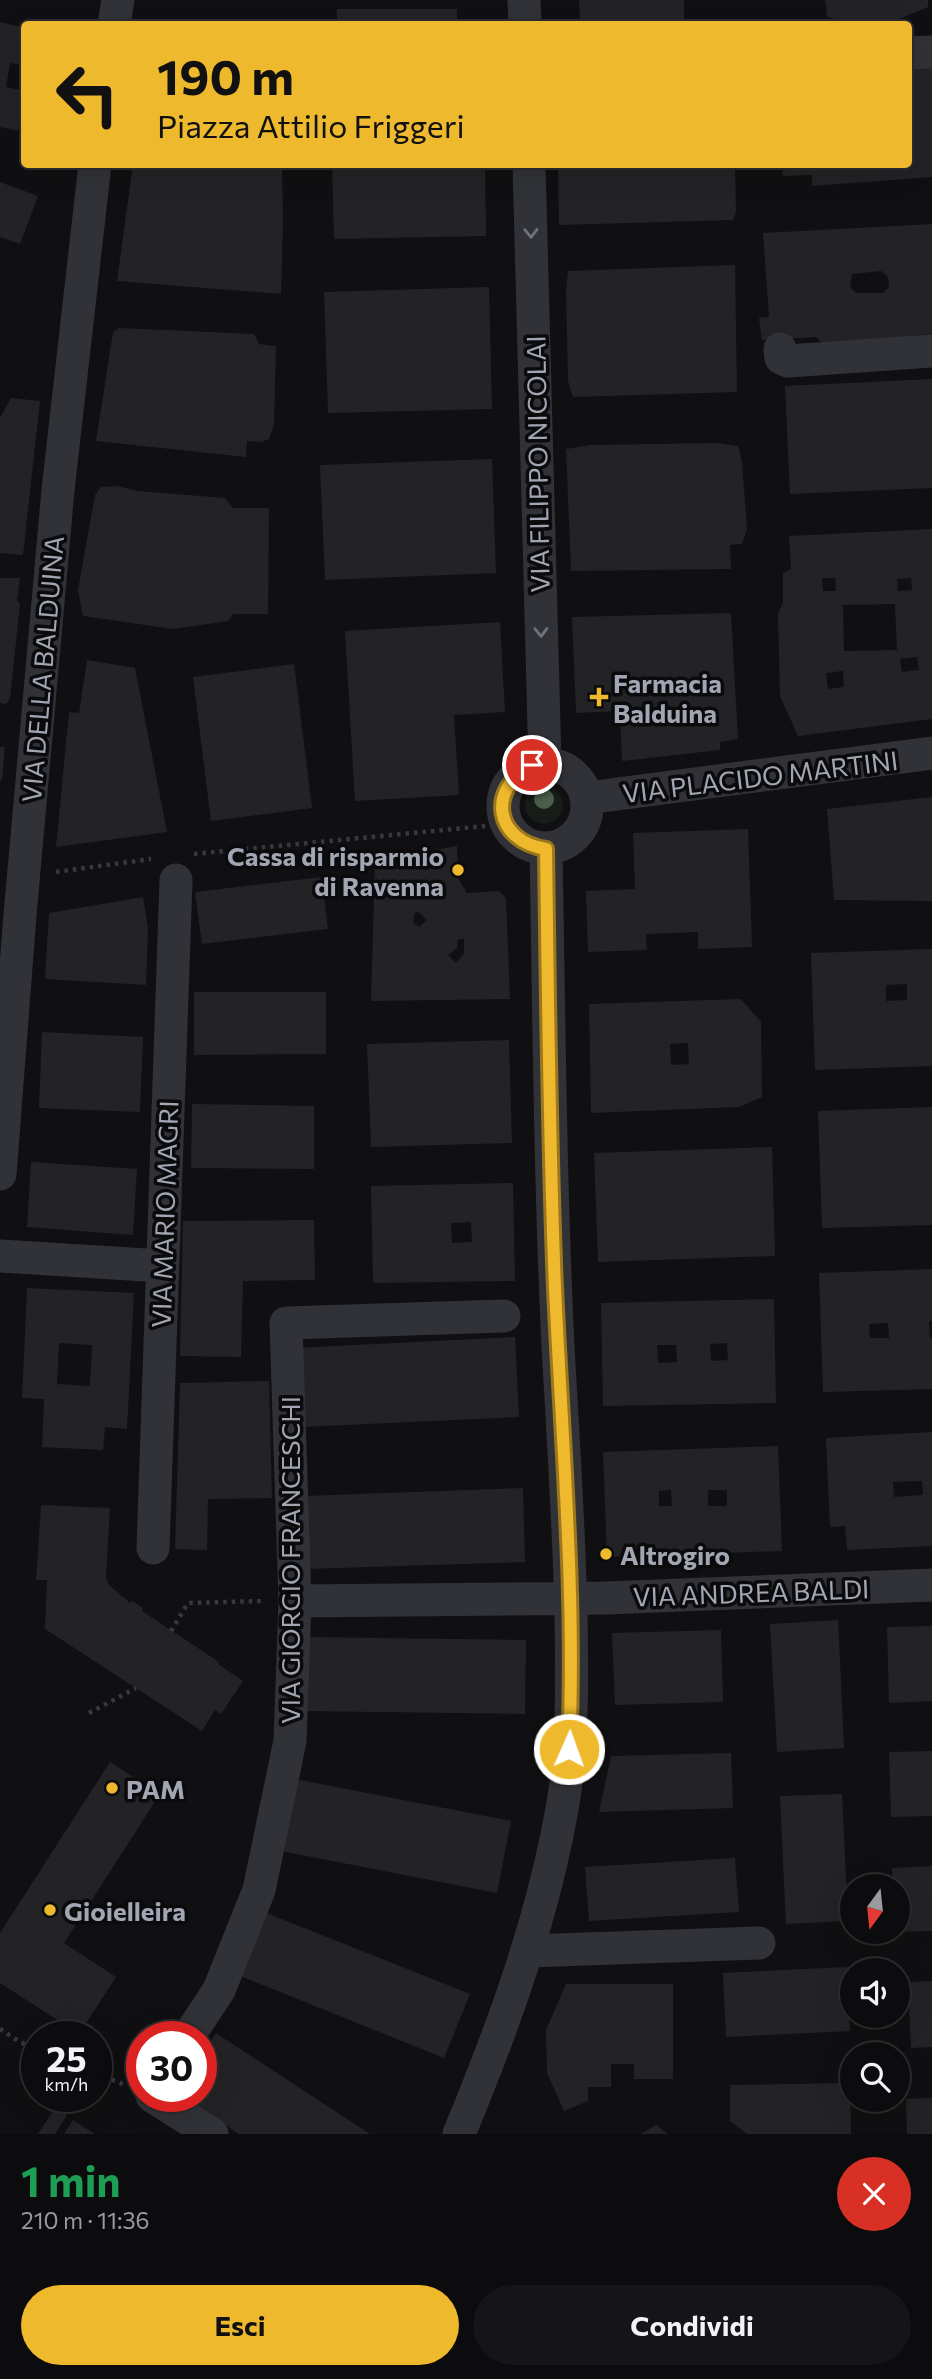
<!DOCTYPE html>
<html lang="it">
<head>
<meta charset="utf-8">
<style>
	:root { --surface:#0c0c0e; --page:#151517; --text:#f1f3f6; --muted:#9a9b9e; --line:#2c2c2e; --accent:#eeb92c }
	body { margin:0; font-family:Commissioner,sans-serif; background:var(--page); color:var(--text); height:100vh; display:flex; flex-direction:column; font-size:26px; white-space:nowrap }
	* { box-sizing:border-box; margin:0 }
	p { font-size:23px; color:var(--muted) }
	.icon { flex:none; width:38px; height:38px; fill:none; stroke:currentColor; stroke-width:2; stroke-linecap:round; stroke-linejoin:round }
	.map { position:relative; height:2134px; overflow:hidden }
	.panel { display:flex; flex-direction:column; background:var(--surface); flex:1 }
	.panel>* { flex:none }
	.top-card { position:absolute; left:21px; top:21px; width:891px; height:147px; border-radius:7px; box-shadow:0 7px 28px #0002,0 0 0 2px var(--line); background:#eeb92c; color:#111; overflow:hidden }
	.needle { width:46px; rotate:195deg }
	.tools { position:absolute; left:840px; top:1874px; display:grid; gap:14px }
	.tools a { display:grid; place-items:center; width:70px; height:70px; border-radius:50%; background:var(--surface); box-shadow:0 7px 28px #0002,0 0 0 2px var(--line); font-size:35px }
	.speed { position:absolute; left:21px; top:2021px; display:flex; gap:14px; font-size:35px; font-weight:700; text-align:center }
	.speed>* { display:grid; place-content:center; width:91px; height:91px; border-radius:50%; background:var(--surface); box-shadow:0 7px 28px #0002,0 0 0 2px var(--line); line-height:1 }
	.speed small { font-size:18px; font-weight:400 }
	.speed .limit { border:10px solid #d22; background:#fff; color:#111 }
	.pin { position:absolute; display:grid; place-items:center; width:60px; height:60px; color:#fff; margin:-30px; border:4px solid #fff; border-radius:50%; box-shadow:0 2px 7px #0007 }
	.me { position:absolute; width:77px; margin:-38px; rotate:2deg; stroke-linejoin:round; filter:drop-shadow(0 0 5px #0008) }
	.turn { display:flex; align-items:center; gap:24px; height:147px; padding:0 21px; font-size:32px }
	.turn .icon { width:91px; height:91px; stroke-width:2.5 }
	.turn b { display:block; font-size:49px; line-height:60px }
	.round { display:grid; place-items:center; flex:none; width:74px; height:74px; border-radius:37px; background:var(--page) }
	.head { display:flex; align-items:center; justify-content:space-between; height:119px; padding:0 21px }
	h1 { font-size:42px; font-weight:700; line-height:52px; color:#1e9e55 }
	.button { display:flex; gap:14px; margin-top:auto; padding:14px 21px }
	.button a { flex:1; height:80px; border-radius:42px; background:var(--accent); color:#111; font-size:28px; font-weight:700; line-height:80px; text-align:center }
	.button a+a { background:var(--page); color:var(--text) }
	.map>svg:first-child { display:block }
	.green { fill:#171c18 }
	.building { fill:#232326; fill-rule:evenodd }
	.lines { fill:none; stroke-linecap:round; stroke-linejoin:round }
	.path { stroke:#37393e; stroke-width:4.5; stroke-dasharray:3.5 5; stroke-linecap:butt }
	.minor { stroke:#313237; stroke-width:33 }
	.tree { fill:#4a5e4d }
	.oneway { stroke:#6f727b }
	.route-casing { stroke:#9b781d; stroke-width:18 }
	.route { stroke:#eeb92c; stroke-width:12 }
	.poi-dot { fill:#eeb92c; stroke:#0b0b0d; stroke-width:2.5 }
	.labels { text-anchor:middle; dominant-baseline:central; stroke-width:7; stroke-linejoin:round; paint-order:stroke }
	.street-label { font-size:26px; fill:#a2a6b2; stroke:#0b0b0d }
	.poi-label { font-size:26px; font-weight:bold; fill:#a2a6b2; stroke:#0b0b0d; text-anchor:start }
</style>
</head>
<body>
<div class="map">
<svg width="932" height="2134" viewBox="0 0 932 2134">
	<rect width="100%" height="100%" fill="#101012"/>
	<path class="green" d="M525 805a19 19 0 1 1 38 0a19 19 0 1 1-38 0Z"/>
	<path class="building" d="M579,0H684V24H580Z
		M825,0H928V7L894,21L857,24L827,17Z
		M337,9H457V24H337Z
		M0,22L24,28V66L10,63L6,87L24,91L18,131L0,127Z
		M932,62V177L812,186V175L783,176L782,164H908V64Z
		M133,164H282L283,223L281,294L117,281Z
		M332,164H485L486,236L334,239Z
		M558,164H735L736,211L733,220L559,225Z
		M0,182L38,196L20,244L0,237Z
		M932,224V334L914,335V338L822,343L816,337L762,340L759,318L769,317L763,233ZM881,271L888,277L889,287L883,293H856L850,287L852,274Z
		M735,265L737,392L573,397L568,381L566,291L568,271Z
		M489,287L492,409L328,413L324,292Z
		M119,328L254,334L259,344L276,346L274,424L269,439L261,442L247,441L246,457L96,441L113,332Z
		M932,379V488L790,494L785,386Z
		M11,398L40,401L23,555L0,553V418Z
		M717,443L738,446L742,462L747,529L742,544L730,545L731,569L571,571L566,449L591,445Z
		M492,459L496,573L325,580L320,465Z
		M117,486L138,491L225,498L233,508H269L268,614H233L228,621L173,629L83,616L78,590L95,495L101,487Z
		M932,529V719L798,736L780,696L778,614L783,602V573L791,569L789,536ZM822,578H835L836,591H823ZM911,578L912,590L898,591L897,579ZM895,604L897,650L844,651L843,605ZM917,657L919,670L902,672L900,659ZM843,671L844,687L828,689L826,673Z
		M0,578H20L17,600L20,604L10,698L6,704L0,703Z
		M731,613L738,739L720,742V750L622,761L620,711L576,713L572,617Z
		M500,622L505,712L454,715L459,795L355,801L345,631Z
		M87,660L135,668L167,832L56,847L69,712L79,713Z
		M294,664L312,808L211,821L193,677Z
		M0,747H5L2,780H0Z
		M932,797V901L834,900L827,809Z
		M748,829L752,947L698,949V932L646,934L647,950L588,952L586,891L635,889L633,833Z
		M457,846L458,878L467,893L499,891L506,898L510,999L371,1001L375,860ZM417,911L427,920L419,927L413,922L414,915ZM458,939H464V954L456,963L448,955L457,948Z
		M322,877L328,929L202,944L195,892Z
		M143,897L148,928L146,985L45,979L49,913Z
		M932,949V1066L815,1070L811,953ZM907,984V1000L886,1001V985Z
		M194,992H326V1054L194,1055Z
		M741,999L761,1022L762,1097L739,1107L591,1113L589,1004ZM688,1043L689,1064L671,1065L670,1044Z
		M42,1032L143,1037L140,1112L39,1108Z
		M509,1040L512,1143L371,1147L367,1044Z
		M192,1104L314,1106V1169L191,1168Z
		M932,1107V1225L822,1228L818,1111Z
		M772,1147L775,1256L598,1262L594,1153Z
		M31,1162L137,1169L133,1235L27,1227Z
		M513,1183L515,1281L373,1283L371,1186ZM471,1222L472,1242L452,1243L451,1223Z
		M314,1220L315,1280L243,1281L241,1357L180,1356L183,1221Z
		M932,1269V1321H929L930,1338L932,1337V1389L823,1392L819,1273ZM888,1323L889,1338H870L869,1324Z
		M27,1288L134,1293L127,1429L105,1427L103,1450L42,1447L44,1399L22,1398ZM59,1343L92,1345L90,1386L57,1384Z
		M774,1299L776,1403L603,1406L601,1303ZM727,1343L728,1360L711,1361L710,1344ZM657,1345H676L677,1362L658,1363Z
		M515,1337L519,1417L301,1427L296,1348Z
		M269,1381L272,1498L208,1499L207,1550L175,1549L180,1383Z
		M932,1432V1546L847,1550L845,1526L830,1527L826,1438ZM922,1481L923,1495L894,1497L893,1482Z
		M778,1446L782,1551L607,1557L603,1452ZM671,1490L672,1506H659V1491ZM708,1490H727V1506H708Z
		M523,1488L525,1562L306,1569L304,1496Z
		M41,1505L110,1508L106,1577L109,1585L130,1603L132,1601L143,1608L142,1611L219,1662L218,1664L243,1681L221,1714L215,1710L202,1731L45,1629L47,1580H36Z
		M838,1620L844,1748L777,1752L770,1624Z
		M932,1626V1701L889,1703L887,1627Z
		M721,1630L723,1702L615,1705L612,1633Z
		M306,1637L526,1640L525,1714L305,1711Z
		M932,1751V1816L891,1817L889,1752Z
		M731,1753L733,1808L599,1812L611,1756Z
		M110,1762L160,1794L64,1943L116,1977L79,2034L0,1983V1933Z
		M295,1779L511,1821L497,1893L281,1851Z
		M842,1794L848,1921L786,1924L780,1796Z
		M735,1858L739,1912L589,1921L585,1867Z
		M932,1866V1931L898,1932V1886H893L892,1868Z
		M264,1912L470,1994L444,2058L238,1975Z
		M847,1967L850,2031L726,2037L723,1973Z
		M932,1981V2047L911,2048L908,1982Z
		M566,1984H673V2079H634V2064H611V2087H588V2101L564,2111L547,2073L546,2030Z
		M216,2033L370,2134H239L182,2096H201V2056Z
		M850,2083L851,2134H747L730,2121V2085Z
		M932,2098V2134H907L906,2099Z
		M55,2108L67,2115L55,2134H38Z
		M73,2120L95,2134H64Z
		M656,2125L668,2134H641Z"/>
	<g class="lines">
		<path class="path" d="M194,854L506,824
			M56,872L151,859
			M171,1631L188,1603L263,1601
			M89,1713L136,1688
			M0,2029L20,2042L37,2049
			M96,2073L125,2085"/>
		<path class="minor" d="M524,0L525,24
			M114,24L118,0
			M908,53L932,52
			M529,164L545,764
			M780,349L781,358L788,361L932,351
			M503 806a42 42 0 1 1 84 0a42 42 0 1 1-84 0Z
			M587,798L932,753
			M0,1174L20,915L58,490L95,164
			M0,1256L162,1266
			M153,1548L176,880
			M295,1601L606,1598L932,1585
			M528,1951L759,1943
			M188,2037L219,1990L259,1890L290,1741L295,1601L286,1323L504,1316
			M152,2096L212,2134
			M459,2134C504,2025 545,1914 564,1797C573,1737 572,1675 571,1614C569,1525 563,1436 558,1346C550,1181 549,1015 546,849"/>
	</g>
	<circle class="tree" cx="544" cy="799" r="10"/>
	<defs><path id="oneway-chevron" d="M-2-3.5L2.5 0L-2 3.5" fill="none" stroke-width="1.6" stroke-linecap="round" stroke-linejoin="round" transform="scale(1.75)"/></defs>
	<g class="oneway">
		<use href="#oneway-chevron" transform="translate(531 233) rotate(89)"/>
		<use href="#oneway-chevron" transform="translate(541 632) rotate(89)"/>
	</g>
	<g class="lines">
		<defs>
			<path id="route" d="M532,765C486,790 495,841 546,849C548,995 549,1142 555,1288C562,1442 576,1595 569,1749"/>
		</defs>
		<use href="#route" class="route-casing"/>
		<use href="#route" class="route"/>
	</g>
	<g class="poi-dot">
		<path d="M595.5 686.5h7v7h7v7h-7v7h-7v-7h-7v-7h7z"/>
		<circle cx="458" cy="870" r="7"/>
		<circle cx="606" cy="1554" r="7"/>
		<circle cx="112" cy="1788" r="7"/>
		<circle cx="50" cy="1910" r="7"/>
	</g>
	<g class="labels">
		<g class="street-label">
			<text transform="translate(537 464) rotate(-91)">VIA FILIPPO NICOLAI</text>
			<text transform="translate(42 669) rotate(-85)">VIA DELLA BALDUINA</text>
			<text transform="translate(760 776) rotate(-7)">VIA PLACIDO MARTINI</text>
			<text transform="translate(164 1214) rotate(-88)">VIA MARIO MAGRI</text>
			<text transform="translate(289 1560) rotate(-90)">VIA GIORGIO FRANCESCHI</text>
			<text transform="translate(751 1592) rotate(-2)">VIA ANDREA BALDI</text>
		</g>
		<g class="poi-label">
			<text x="613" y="682">Farmacia<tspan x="613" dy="30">Balduina</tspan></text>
			<text x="444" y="855" text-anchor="end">Cassa di risparmio<tspan x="444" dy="30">di Ravenna</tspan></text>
			<text x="620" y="1554">Altrogiro</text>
			<text x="126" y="1788">PAM</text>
			<text x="64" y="1910">Gioielleira</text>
		</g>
	</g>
</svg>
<div class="tools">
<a><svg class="needle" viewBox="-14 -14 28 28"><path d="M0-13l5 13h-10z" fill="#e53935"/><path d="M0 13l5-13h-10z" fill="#9a9b9e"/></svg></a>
<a><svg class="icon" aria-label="sound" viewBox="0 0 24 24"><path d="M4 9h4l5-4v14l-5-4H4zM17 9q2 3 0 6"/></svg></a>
<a><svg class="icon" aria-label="search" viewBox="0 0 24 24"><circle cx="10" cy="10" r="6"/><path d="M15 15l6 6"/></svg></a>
</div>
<div class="speed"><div>25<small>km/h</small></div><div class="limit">30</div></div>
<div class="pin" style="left:532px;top:765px;background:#d93025"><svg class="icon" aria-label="arrive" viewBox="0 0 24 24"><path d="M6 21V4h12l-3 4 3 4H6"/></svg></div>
<svg class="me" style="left:569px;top:1749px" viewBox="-20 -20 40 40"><circle r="17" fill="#eeb92c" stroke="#fff" stroke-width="3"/><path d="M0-11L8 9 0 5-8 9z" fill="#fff"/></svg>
<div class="top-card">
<div class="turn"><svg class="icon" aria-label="left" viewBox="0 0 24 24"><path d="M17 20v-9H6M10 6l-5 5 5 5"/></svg><div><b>190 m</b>Piazza Attilio Friggeri</div></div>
</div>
</div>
<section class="panel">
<div class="head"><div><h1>1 min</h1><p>210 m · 11:36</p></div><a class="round" style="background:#d93025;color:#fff"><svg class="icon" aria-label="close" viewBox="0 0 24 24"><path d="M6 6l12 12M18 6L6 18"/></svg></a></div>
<div class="button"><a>Esci</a><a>Condividi</a></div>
</section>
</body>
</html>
